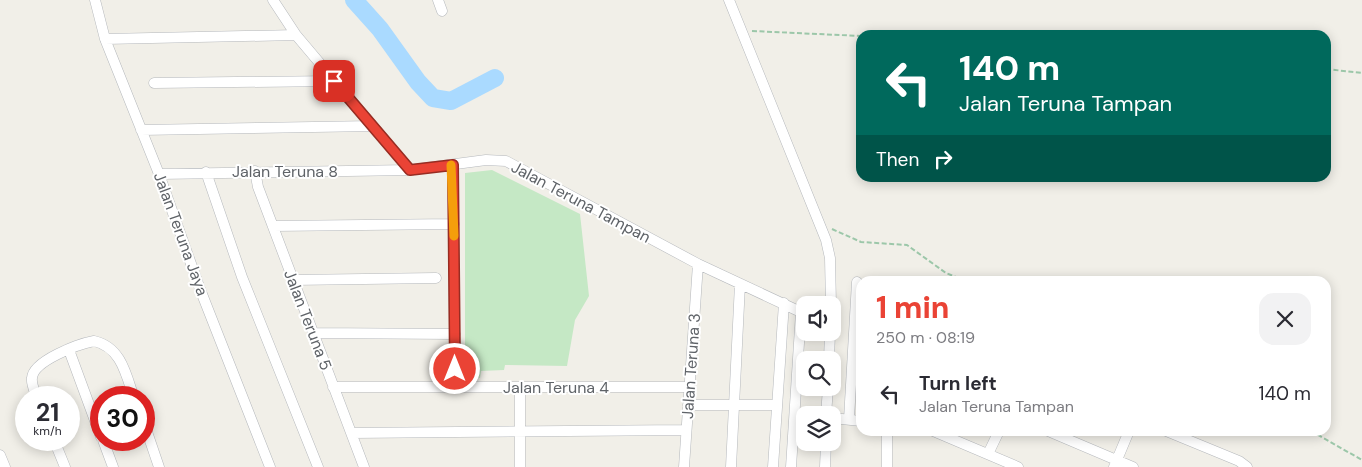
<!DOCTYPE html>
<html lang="en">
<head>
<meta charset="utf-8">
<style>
	:root { --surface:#fff; --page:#f2f2f3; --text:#2b2b33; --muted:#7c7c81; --accent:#ea4335 }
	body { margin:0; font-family:"DM Sans",sans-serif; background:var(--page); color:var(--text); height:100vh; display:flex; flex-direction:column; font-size:19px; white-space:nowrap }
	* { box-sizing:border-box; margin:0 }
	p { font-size:16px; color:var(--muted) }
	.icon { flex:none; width:28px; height:28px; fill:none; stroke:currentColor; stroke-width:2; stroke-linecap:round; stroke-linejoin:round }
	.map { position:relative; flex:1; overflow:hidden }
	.side { position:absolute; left:856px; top:276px; width:475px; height:160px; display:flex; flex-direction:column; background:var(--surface); border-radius:15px; box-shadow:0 2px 12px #0003 }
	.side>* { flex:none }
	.guide { position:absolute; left:856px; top:30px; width:475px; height:152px; border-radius:15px; box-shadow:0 2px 12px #0003; background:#00695c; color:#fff; overflow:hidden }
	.fabs { position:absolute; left:796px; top:296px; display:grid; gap:10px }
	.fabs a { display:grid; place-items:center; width:45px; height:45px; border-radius:10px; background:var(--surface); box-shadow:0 2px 12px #0003; font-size:25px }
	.speed { position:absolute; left:15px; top:386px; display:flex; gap:10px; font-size:25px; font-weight:700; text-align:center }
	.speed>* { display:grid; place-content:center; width:65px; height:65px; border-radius:50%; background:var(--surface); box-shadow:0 2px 12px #0003; line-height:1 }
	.speed small { font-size:12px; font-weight:400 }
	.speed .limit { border:8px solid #d22; background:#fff; color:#111 }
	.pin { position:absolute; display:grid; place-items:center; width:42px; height:42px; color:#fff; margin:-21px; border-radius:10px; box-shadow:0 2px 8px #0006 }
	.me { position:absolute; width:55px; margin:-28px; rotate:0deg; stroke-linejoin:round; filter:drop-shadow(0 0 4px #0008) }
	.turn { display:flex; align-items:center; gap:18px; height:105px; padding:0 20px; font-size:22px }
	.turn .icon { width:65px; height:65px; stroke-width:2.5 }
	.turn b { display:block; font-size:35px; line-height:42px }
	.then { display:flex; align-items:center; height:48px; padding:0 20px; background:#0003; gap:10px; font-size:19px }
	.round { display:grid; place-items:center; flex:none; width:52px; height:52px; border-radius:15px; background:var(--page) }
	.head { display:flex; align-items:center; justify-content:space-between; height:85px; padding:0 20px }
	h1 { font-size:30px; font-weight:800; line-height:38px; color:var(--accent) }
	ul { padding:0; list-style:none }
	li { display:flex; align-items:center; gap:15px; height:65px; padding:0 20px }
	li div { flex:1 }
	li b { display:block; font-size:19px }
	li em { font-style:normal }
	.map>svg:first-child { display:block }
	.green { fill:#c5e8c5 }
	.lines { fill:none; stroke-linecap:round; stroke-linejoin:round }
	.river { stroke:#aadaff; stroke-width:18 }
	.minor-casing { stroke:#b5b8bc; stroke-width:11 }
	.path { stroke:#9cc7a9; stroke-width:2; stroke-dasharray:5 2.5; stroke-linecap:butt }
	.minor { stroke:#fff; stroke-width:10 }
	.route-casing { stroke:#982c22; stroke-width:12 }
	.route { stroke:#ea4335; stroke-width:9 }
	.slow { stroke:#f59e0b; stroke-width:9 }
	.labels { text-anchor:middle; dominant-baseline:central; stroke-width:4; stroke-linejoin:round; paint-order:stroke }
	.street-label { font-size:16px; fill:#5f6368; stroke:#fff }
</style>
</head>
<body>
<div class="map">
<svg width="1362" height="467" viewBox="0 0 1362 467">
	<rect width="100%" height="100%" fill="#f1efe8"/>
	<path class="green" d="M492,170L580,214L589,296L575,320L567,366L505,365L504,370L481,371L480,378L469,376L465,365V173Z"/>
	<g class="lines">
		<path class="river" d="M354,0L380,29L418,82L433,98L451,101L495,78"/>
		<defs>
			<path id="minor" d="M95,0L105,39L159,174L200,289L270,467
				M273,0L296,35L410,170L486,160L506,161L698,264L805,314
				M438,0L442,11
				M729,0L826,240L830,258L831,305
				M105,39L296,35
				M154,83L334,81
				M141,130L373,126
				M453,165L455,386
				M255,171L258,187L364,467
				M206,172L242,277L318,467
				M159,174L410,170
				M273,226L454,224
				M292,280L436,278
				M313,333L455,334
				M69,350L101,437
				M829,360L830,332
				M333,387H689
				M37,398C35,392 31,384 32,378C33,361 78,344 94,341C121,347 126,374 134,398
				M688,405H777
				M826,415L828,388
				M832,418L861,421
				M849,419L857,282
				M144,423L159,467
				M887,431V467
				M933,431L1018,467
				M1048,431L1133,467
				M1166,431L1239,461L1247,467
				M352,433L686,430
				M54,440L65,467
				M103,440L113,467
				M988,454L999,431
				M0,455L5,467
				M520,467V387
				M684,467L698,264
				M731,467L740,284
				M773,467L784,303
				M791,467L801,312
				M825,467L826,442
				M1114,467L1129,431"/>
		</defs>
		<use href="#minor" class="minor-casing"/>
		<path class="path" d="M752,31L861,36
			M1326,69L1362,73
			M832,229L861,242L907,245L946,273L966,281
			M1311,431L1362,460"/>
		<use href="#minor" class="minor"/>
	</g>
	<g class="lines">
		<defs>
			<path id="route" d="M334,81L410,170L453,165L455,369"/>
		</defs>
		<use href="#route" class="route-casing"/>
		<use href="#route" class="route"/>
		<path class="slow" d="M451,165L454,236"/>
	</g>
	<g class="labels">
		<g class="street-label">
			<text x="285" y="171">Jalan Teruna 8</text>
			<text transform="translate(581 202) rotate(28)">Jalan Teruna Tampan</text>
			<text transform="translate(181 234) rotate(70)">Jalan Teruna Jaya</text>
			<text transform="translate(308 320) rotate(69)">Jalan Teruna 5</text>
			<text transform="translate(691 366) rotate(-86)">Jalan Teruna 3</text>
			<text x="556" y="387">Jalan Teruna 4</text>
		</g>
	</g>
</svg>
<div class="fabs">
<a><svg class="icon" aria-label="sound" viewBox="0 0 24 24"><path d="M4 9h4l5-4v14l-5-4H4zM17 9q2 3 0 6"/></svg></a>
<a><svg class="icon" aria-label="search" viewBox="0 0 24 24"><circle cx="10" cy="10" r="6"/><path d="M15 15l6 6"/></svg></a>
<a><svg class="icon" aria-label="layers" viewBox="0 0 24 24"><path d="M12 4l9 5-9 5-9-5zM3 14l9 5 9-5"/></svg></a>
</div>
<div class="speed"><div>21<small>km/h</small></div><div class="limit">30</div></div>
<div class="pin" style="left:334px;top:81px;background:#d93025"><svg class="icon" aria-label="arrive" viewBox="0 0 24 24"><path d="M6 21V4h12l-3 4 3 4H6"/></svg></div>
<svg class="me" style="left:455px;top:369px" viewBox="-20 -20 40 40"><circle r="17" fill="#ea4335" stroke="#fff" stroke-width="3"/><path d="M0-11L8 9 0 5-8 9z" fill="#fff"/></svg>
<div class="guide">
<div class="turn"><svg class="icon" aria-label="left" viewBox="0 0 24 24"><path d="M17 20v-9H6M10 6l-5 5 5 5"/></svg><div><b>140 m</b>Jalan Teruna Tampan</div></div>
<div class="then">Then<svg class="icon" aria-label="right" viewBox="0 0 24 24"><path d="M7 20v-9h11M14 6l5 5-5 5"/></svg></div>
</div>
<section class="side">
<div class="head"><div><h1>1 min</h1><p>250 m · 08:19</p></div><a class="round"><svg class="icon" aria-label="close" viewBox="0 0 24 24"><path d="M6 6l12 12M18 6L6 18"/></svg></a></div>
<ul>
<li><svg class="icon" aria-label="left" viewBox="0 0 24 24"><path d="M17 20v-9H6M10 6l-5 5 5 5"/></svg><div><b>Turn left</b><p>Jalan Teruna Tampan</p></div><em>140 m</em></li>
</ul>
</section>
</div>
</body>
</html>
